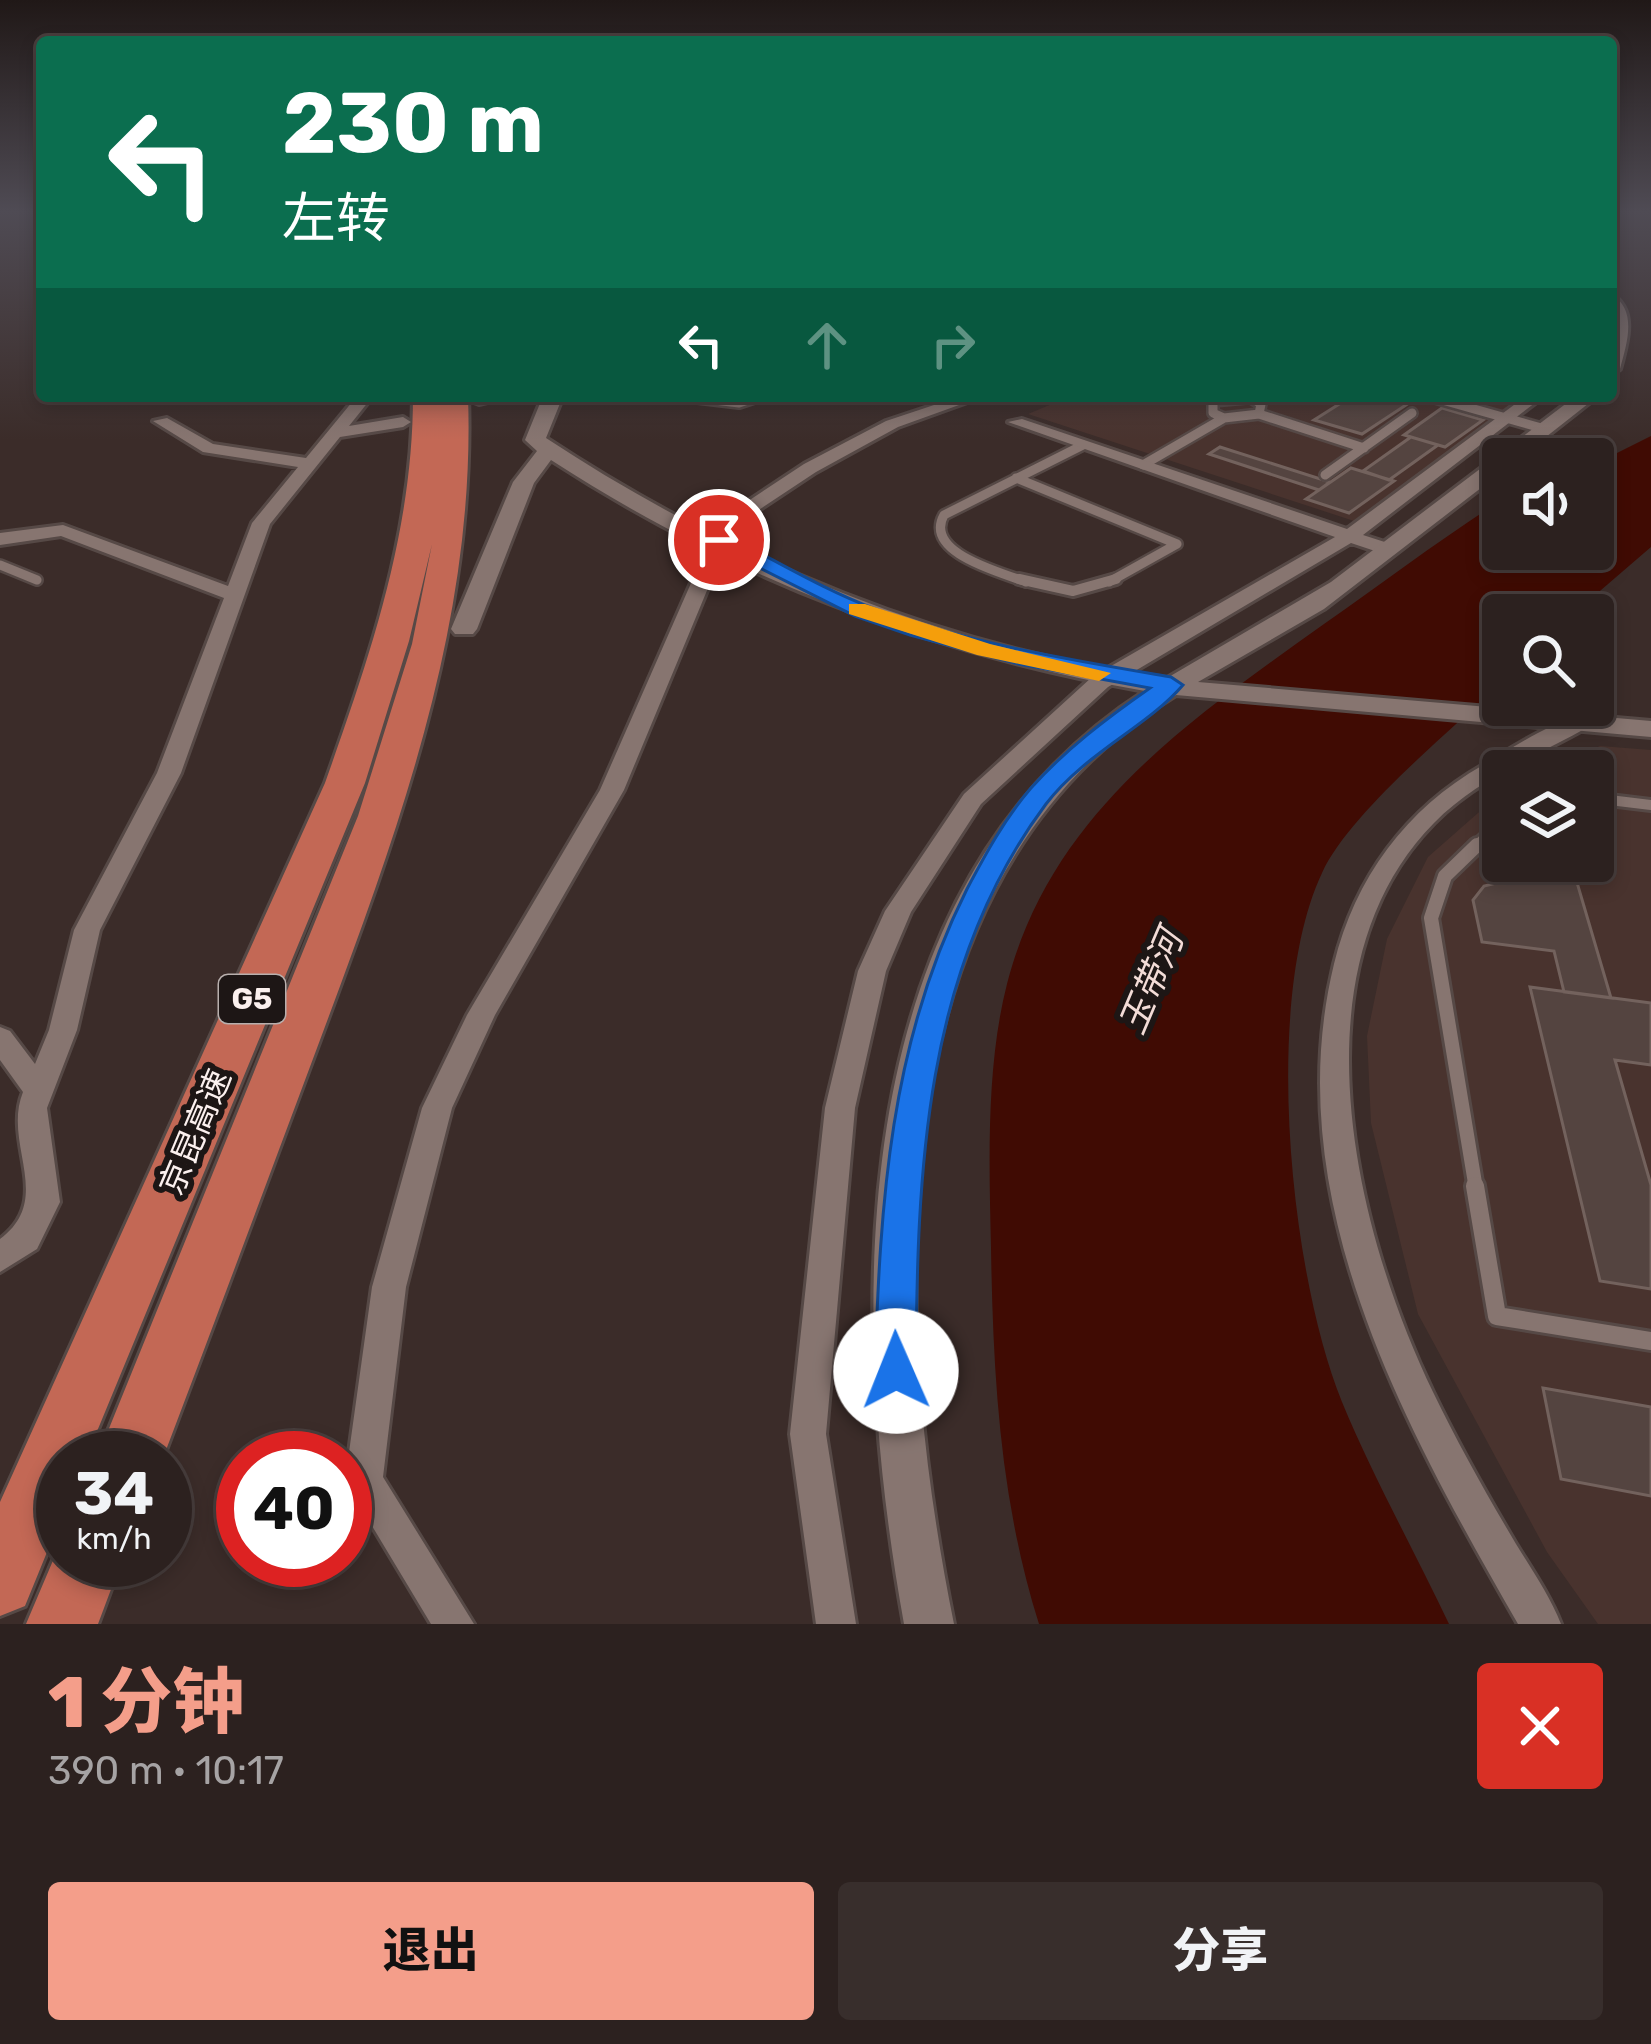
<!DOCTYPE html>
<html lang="zh">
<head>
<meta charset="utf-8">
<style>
	:root { --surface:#2c211f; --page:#382e2c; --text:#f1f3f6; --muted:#a6a3a4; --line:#483e3d; --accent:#f49e8a }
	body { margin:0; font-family:Rubik,"Noto Sans SC",sans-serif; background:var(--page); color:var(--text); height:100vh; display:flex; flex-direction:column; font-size:45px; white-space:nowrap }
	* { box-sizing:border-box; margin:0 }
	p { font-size:39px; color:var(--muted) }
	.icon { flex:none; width:66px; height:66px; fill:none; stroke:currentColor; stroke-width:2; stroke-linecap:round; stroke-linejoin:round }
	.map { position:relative; height:1624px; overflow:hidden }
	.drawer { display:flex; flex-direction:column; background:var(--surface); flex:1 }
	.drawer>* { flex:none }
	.banner { position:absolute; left:36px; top:36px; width:1581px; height:366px; border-radius:12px; box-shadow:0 6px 18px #0003,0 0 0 3px var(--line); background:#0b6e4f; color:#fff; overflow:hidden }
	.controls { position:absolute; left:1482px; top:438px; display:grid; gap:24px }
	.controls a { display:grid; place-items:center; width:132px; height:132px; border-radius:12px; background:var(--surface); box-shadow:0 6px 18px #0003,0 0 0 3px var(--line); font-size:60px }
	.speed { position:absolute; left:36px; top:1431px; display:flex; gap:24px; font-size:60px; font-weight:700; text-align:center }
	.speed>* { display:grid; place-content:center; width:156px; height:156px; border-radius:50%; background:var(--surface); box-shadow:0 6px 18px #0003,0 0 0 3px var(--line); line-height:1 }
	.speed small { font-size:30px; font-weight:400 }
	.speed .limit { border:18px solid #d22; background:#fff; color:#111 }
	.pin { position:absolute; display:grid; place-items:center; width:102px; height:102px; color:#fff; margin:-51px; border:6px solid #fff; border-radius:50%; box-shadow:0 3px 12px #0007 }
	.me { position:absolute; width:132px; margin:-66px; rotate:359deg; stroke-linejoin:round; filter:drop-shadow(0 0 9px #0008) }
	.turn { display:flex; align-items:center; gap:42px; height:252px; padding:0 48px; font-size:54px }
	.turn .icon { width:156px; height:156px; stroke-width:2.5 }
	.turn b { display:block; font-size:84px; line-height:102px }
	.lanes { display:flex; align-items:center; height:114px; padding:0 48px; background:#0003; justify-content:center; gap:60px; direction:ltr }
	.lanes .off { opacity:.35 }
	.round { display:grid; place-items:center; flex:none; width:126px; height:126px; border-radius:12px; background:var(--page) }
	.head { display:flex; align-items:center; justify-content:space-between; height:204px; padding:0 48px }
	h1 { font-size:72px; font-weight:800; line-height:90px; color:var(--accent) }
	.button { display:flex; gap:24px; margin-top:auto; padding:24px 48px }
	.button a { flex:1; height:138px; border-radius:12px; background:var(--accent); color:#111; font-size:48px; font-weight:800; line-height:138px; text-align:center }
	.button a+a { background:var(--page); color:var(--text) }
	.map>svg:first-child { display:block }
	.built { fill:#49332e }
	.water { fill:#400b03 }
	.building { fill:#544440; stroke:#73625d; stroke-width:3 }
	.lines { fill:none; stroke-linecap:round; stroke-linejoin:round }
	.service-far3-casing { stroke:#564946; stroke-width:14 }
	.service-far2-casing { stroke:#564946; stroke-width:16 }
	.service-far1-casing { stroke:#564946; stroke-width:20 }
	.service-casing { stroke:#564946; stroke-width:24 }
	.minor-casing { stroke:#564946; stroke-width:6 }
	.tertiary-casing { stroke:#564946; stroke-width:6 }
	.motorway-casing { stroke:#564946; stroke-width:6 }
	.service-far3 { stroke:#877570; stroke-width:9 }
	.service-far2 { stroke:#877570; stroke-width:10 }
	.service-far1 { stroke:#877570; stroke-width:14 }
	.service { stroke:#877570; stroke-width:18 }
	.minor { fill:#877570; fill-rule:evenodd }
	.tertiary { fill:#877570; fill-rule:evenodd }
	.motorway { fill:#c36855; fill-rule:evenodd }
	.route { fill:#1a73e8; stroke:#114b97; stroke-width:3 }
	.slow { fill:#f59e0b }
	.labels { text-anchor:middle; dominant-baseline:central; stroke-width:12; stroke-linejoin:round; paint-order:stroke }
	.shield { fill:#1d1615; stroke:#b8afad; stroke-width:3 }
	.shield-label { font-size:30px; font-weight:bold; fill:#fbf0ee }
	.street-label { font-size:33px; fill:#fbf0ee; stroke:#1d1615 }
	.water-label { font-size:36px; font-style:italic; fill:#f3dcd7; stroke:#1d1615 }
</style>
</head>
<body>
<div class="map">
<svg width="1651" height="1624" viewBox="0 0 1651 1624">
	<rect width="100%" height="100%" fill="#3b2c29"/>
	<path class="built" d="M1071,396H1523L1354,521L1028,414Z
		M1600,746L1651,750V1624H1598L1547,1552L1418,1314L1371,1123L1367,1036L1387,939L1428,857L1503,791V861H1593V771H1546Z"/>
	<path class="water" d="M1651,436V547L1572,615H1503V681C1452,730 1350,812 1322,873C1262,1000 1290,1274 1342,1402C1373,1477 1414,1550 1449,1624H1039C1000,1501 993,1375 991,1247C989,1162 986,1066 1007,984C1051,813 1190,720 1324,624C1384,582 1442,538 1503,499V549H1593V465Z"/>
	<path class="building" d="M1352,396H1386L1409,403L1362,434L1314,420Z
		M1442,408L1483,420L1445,447L1404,435Z
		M1411,437L1438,445L1389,480L1363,471Z
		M1220,447L1330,482L1319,490L1209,454Z
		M1351,468L1394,481L1349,513L1306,499Z
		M1534,874L1576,879L1611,998L1564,992L1554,951L1482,942L1473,900L1484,886Z
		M1530,987L1651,1003V1065L1615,1060L1651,1185V1289L1600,1281Z
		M1543,1388L1651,1407V1496L1561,1479Z"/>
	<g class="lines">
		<defs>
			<path id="service-far3" d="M681,396L739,403L760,396
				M1428,396L1545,429
				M1259,414L1364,448
				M1224,418L1213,413V401L1257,397
				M1143,465L1224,418L1259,414L1261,404L1253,399
				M1325,475L1412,413
				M1016,478L1177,544
				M0,565L37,580
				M1026,582C1001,572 923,553 944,515L1083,445
				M1109,582L1177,544"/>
			<path id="service-far2" d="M1019,579L1073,591L1116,579
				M1593,798L1651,805
				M1474,848L1503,820"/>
			<path id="service-far1" d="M1476,1189L1431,918L1445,876L1477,845"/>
			<path id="service" d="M1475,1186L1497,1316L1651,1341"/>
			<path id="minor" d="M357,396H373L349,426L403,417L411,422L403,427L340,437L270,524L181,773L100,930L77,1030L47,1108L60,1202L37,1249L0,1272V1239C55,1198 2,1144 23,1092L0,1060V1027L10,1031L35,1064L49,1030L74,930L157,773L224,598L61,536L0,545V533L63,525L228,586L252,523L298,467L203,452L153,421L167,418L213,444L306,458Z
				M473,396H513L479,404L474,402Z
				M520,396H560L561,397C552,404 529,403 520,396Z
				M961,396H984L898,427L816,472L721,535L728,540L624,790L495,1015L452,1108L406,1287L383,1477L474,1624H431L345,1481L372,1287L422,1108L467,1015L600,790L710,540L703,539V531L804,464L886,421Z
				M1526,396H1544L1363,535L1394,545V553L1387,555L1351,543L1108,687L981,804L911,912L886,971L855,1108L826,1434L856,1624H816L790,1434L825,1108L858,971L885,911L964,794L1092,677L1335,537L1008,422L1022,419L1347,529Z
				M1580,715L1591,722L1588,727C1535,757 1477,779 1434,823C1291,968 1355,1231 1433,1392C1458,1444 1487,1495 1516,1544C1532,1570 1550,1596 1561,1624H1518C1405,1427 1277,1199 1334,964C1355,878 1406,809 1483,765C1512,748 1547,725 1580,715Z"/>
			<path id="tertiary" d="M1611,294C1638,310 1627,343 1620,369L1611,375Z
				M543,396H563L546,438C731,560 946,650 1167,678L1331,582L1576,396H1598L1518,459H1503V471L1324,609L1198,682L1651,721V737L1176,695C868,882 892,1317 954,1624H904C847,1307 841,888 1145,691C930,653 736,580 551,460L534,483L477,629L473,634H455L451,629L513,482L537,451L525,440Z"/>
			<path id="motorway" d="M413,396H468C476,622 398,831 320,1040C268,1179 216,1319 163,1458H97L358,816L412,644L432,544L409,641L365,783L86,1458H63V1513L25,1606L0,1616V1502L325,783C370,656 413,532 413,396Z
				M63,1537V1560H122L98,1624H26Z"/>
		</defs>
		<use href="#service-far3" class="service-far3-casing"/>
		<use href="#service-far2" class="service-far2-casing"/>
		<use href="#service-far1" class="service-far1-casing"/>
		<use href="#service" class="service-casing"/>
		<use href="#minor" class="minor-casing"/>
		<use href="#tertiary" class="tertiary-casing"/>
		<use href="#motorway" class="motorway-casing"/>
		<use href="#service-far3" class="service-far3"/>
		<use href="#service-far2" class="service-far2"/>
		<use href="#service-far1" class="service-far1"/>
		<use href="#service" class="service"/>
		<use href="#minor" class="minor"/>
		<use href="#tertiary" class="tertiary"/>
		<use href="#motorway" class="motorway"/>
	</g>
	<linearGradient id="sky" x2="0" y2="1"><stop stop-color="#201817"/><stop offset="0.48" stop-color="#4f4b54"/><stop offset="1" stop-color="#4f4b54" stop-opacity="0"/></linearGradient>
	<rect width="1651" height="440" fill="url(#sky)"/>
	<path class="route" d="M712,536H727C775,560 824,590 875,609C971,644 1071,660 1171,677L1183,685C1147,727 1085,753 1046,804C923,968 917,1175 916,1371L910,1384L896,1390L881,1384L875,1371C880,1203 890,1042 967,889C985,855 1005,818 1031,788C1066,749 1107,718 1150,688L1019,664L910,635L855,616L712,544Z"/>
	<path class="slow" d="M849,604H865L990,644L1111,673L1099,681L977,655L849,614Z"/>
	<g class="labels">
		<rect class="shield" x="219" y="975" width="66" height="48" rx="9"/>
		<g class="shield-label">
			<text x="252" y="999">G5</text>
		</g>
		<g class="street-label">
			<text transform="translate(195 1132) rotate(-67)">京昆高速</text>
		</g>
		<g class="water-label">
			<text transform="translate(1151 982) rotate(-67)">玉带河</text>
		</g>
	</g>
</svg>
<div class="controls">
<a><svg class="icon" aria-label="sound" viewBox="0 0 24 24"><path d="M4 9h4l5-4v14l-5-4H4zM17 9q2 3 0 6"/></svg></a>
<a><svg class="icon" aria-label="search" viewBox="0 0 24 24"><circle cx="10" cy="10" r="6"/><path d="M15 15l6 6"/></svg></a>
<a><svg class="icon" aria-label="layers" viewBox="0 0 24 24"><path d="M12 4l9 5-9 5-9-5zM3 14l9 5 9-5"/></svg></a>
</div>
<div class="speed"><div>34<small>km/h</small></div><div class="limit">40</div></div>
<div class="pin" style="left:719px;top:540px;background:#d93025"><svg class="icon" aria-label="arrive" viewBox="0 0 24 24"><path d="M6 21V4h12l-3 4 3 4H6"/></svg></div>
<svg class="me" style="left:896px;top:1371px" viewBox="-20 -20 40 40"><circle r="19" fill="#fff"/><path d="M0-13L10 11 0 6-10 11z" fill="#1a73e8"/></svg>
<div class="banner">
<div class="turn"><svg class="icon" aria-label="left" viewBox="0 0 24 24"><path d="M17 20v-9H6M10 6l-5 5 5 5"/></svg><div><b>230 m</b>左转</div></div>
<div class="lanes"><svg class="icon" aria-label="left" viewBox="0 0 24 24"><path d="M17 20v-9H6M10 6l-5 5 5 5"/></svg><svg class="icon off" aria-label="ahead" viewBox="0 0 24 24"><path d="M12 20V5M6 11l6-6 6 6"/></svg><svg class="icon off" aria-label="right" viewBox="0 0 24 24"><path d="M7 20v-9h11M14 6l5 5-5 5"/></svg></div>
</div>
</div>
<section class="drawer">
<div class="head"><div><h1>1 分钟</h1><p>390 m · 10:17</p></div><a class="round" style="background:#d93025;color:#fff"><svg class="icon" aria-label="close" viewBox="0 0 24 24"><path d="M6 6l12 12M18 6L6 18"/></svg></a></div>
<div class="button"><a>退出</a><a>分享</a></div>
</section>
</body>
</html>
